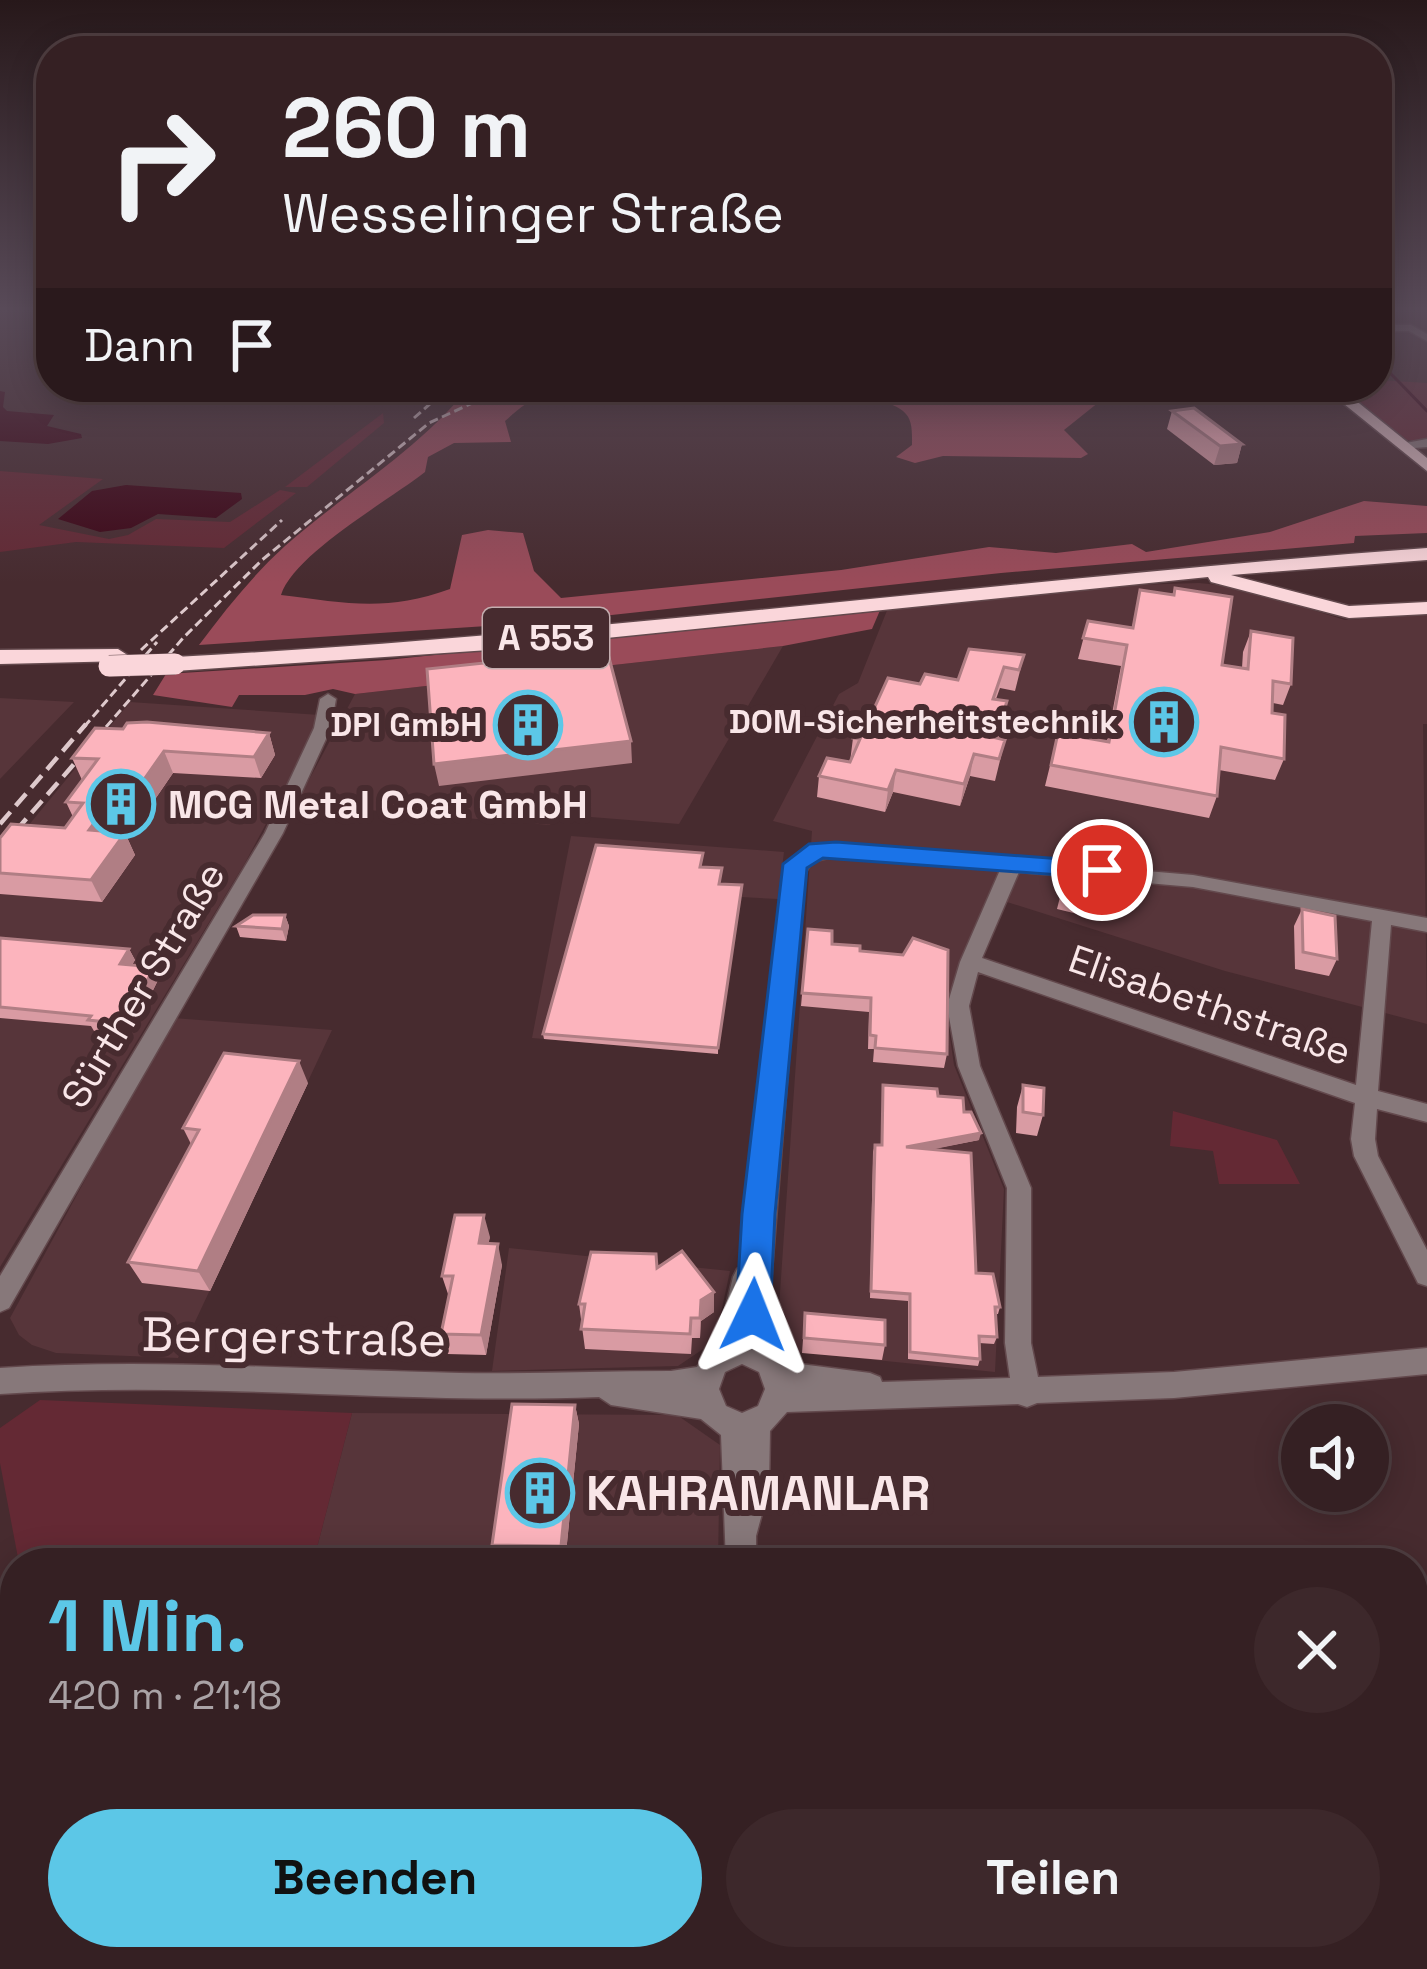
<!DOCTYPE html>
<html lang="de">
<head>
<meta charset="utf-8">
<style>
	:root { --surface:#352023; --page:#3d282b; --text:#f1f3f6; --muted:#aaa3a6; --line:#4f3e41; --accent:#5cc7e7 }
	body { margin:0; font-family:"Space Grotesk",sans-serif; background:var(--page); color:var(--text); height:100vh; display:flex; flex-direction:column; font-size:45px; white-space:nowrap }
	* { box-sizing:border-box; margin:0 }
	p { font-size:39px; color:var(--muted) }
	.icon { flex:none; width:66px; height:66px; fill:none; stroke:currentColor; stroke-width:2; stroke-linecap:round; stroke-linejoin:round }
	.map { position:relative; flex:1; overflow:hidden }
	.panel { position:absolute; left:0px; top:1548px; width:1428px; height:423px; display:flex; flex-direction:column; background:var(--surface); border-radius:48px 48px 0 0; box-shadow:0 6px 30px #0003,0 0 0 3px var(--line) }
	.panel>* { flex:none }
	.top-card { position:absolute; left:36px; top:36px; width:1356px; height:366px; border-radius:48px; box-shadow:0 6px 30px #0003,0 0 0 3px var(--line); background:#352023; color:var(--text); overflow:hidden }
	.controls { position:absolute; left:1281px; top:1404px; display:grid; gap:24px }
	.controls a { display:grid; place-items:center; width:108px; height:108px; border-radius:50%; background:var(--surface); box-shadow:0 6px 30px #0003,0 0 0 3px var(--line); font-size:60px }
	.pin { position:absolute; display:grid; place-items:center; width:102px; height:102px; color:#fff; margin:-51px; border:6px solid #fff; border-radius:50%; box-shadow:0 3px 12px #0007 }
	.me { position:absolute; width:132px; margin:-66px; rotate:2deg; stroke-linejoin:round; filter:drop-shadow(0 0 9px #0008) }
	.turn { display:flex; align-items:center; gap:42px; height:252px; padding:0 48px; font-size:54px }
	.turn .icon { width:156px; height:156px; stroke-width:2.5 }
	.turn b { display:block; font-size:84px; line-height:102px }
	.then { display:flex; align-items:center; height:114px; padding:0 48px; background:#0003; gap:24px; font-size:45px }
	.round { display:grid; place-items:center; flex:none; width:126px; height:126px; border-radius:63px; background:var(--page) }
	.headline { display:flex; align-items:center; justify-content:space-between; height:204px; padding:0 48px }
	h1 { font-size:72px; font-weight:700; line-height:90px; color:var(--accent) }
	.action { display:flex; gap:24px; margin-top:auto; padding:24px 48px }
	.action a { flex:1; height:138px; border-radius:72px; background:var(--accent); color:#111; font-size:48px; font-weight:700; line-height:138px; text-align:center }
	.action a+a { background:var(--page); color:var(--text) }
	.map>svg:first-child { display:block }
	.built { fill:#57353a }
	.green { fill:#642934 }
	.forest { fill:#9a4b59 }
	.water { fill:#3d0515 }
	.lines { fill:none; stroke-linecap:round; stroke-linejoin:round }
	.stream { stroke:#3d0515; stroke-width:3 }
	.minor-casing { stroke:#63494d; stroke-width:3 }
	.major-casing { stroke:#63494d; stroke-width:3 }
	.highway-casing { stroke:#63494d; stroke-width:3 }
	.minor { fill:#87787a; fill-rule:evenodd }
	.major { fill:#dabbbf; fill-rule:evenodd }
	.highway { fill:#fad6da; fill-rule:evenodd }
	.rail-far1 { stroke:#dec9cc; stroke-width:3; stroke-dasharray:9 4.5; stroke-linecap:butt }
	.rail { stroke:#dec9cc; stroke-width:4.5; stroke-dasharray:16 8; stroke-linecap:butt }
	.highway-bridge-casing { stroke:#63494d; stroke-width:22; stroke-linecap:butt }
	.highway-bridge { stroke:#fad6da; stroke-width:21 }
	.wall { fill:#d99ba3 }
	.shaded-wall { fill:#b07e84 }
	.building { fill:#fcb4bd; stroke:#b07e84; stroke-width:3 }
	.route { fill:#1a73e8; stroke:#114b97; stroke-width:3 }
	.labels { text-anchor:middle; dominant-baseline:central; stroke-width:12; stroke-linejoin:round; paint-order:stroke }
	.far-poi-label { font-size:33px; font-weight:bold; fill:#f9e6e8; stroke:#472b2f; text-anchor:end }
	.shield { fill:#472b2f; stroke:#c4aeb0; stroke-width:3 }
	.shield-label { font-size:36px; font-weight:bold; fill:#f9e6e8 }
	.poi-label { font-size:39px; font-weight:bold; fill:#f9e6e8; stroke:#472b2f; text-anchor:start }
	.street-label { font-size:39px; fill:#f9e6e8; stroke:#472b2f }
	.near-street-label { font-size:48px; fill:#f9e6e8; stroke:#472b2f }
	.near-poi-label { font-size:48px; font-weight:bold; fill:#f9e6e8; stroke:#472b2f; text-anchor:start }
</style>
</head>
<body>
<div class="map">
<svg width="1427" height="1969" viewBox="0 0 1427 1969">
	<rect width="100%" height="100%" fill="#472b2f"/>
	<path class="built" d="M1199,583L1239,587L1345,620L1427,615V724H1423L1427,1024L1225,971L988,896L946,1010L954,1065L1004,1189L995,1372L776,1350L812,831L773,821L839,694L858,683L888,608L1100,586Z
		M783,646L679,824L553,814L550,825L296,804L355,694Z
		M0,698L74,702L0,779Z
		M130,702L320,715L322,719L245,863L0,1267V860Z
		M571,836L784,852L778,899L741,897L718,1054L532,1038Z
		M173,1018L332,1030L178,1358L56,1353L32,1345L19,1335L10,1318Z
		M509,1248L730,1271L715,1341L678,1366L492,1371Z
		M352,1413L677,1415L720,1445L718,1563H313Z
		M165,1956H711V1969H291L166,1961Z"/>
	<path class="green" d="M1377,380L1427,383V441L1407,440L1340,387H1377Z
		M383,413L384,423L307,487H285Z
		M0,471L103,479L39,525L109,539L128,535L156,519L230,522L280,490L296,493L224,548L76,542L0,552Z
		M1173,1111L1277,1140L1300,1184H1219L1213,1151L1170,1146Z
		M40,1400L352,1413L313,1563H19L0,1463V1428Z
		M94,1956H165L167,1961L291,1969H97Z"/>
	<path class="forest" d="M469,387H1323L1328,391L1166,390L1099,402L1064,430L1088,454L1081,458L943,456L915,463L896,457L912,445C912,432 913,419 903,411C868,383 731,402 683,401C641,400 565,387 526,404C519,408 511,416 505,421L511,442L454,443L428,457L425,472C388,501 294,554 281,595C346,603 386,612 450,589L462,535L488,530L523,533L534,571L561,598L841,570L989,547L1056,553L1132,544L1146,552L1270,532L1364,501L1427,506V533L1355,536L1354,543L1001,573L547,622L199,645C225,610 253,575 285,546C345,493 419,450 469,387Z
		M881,608L872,629L783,646L355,694L333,689L305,695H239L232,707L153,695L166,674L387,660Z"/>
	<path class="water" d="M0,391L5,392L3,407L7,411L54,415L47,426L81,434L82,438L48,444L0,441Z
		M126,485L241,493L242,499L216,518L158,514L131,528L100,532L58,519L92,491Z"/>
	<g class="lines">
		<path class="stream" d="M1377,360L1397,380
			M1398,381L1427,411"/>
		<defs>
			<path id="minor" d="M1377,325H1411L1427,334V341L1409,331H1377Z
				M1427,439V447L1401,449L1395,445Z
				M328,694L336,699L331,728L283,833L9,1308L0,1312V1276L265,833L314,728L320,699Z
				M836,844L1193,875L1427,918V932L1391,925L1378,1091L1427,1104V1122L1377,1109L1375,1139L1378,1156L1427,1250V1286L1418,1283L1354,1156L1351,1139L1355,1103L978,972L969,1006L980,1066L1031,1188V1343L1038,1377L1174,1372L1427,1348V1374L1174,1398L1037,1403L1027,1407L1018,1404L787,1412L770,1431L769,1488L756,1536V1563H726L721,1435L701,1419L611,1405L599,1397C399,1405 200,1380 0,1394V1368C154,1358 306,1370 460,1373C530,1374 601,1371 671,1371L697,1367L706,1354L716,1346L733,1277L737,1269L745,1266L784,881L799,854ZM836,856L1000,870L960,962L947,1006L958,1066L1007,1188L1005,1343L1010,1378L882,1382L880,1377L870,1373L785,1362L766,1346L802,892L806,872L812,862ZM1019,872L1193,887L1372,921L1356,1085L982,958ZM742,1364L759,1372L765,1389L758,1406L742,1413L726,1406L719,1389L725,1372Z
				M1413,1620L1427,1621V1653L1413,1652Z
				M1413,1866L1427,1867V1903L1413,1902Z
				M717,1956H755V1969H717Z
				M1234,1956H1320L1322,1969H1228Z"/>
			<path id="major" d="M1323,387H1339L1427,458V471Z"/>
			<path id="highway" d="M1427,548V560L1231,575L1349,606L1427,602V614L1349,618L1211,582L1208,577L489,650L175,671L164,664L175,657C594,635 1009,579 1427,548Z
				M118,649L129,656L126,661L0,664V650Z"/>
		</defs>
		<use href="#minor" class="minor-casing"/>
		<use href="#major" class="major-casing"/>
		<use href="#highway" class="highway-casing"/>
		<use href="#minor" class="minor"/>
		<use href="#major" class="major"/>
		<use href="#highway" class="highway"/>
		<path class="rail-far1" d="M414,418L449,387
			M141,650L282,520
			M84,727L157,642
			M106,727L184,637L262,560L429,423L481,399L535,387"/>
		<path class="rail" d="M0,824L86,724
			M0,849L109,724"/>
		<defs>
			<path id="highway-bridge" d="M109,666L175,664"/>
		</defs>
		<use href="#highway-bridge" class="highway-bridge-casing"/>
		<use href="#highway-bridge" class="highway-bridge"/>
	</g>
	<path class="wall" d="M1172,411L1242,444L1237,463L1214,465L1167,429Z
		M1140,590L1222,665L1242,668L1243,652L1251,631L1291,684L1283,705L1273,703L1272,713L1284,759L1275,780L1219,770L1217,796L1209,818L1045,786L1058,733L1107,741L1121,666L1078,659L1088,621L1132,628Z
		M1024,655L1015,691L1000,688L996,699L1003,723L998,739L1005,740L995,781L970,776L960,806L893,792L885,812L817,797L819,776L850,762L853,738L867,724L920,684L958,680Z
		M269,733L275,755L261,778L173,773L134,830L116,829L114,832L125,833L135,855L102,902L0,894V838L65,828L73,817L66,802L82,780L72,758Z
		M703,853L701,867L720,884L718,1054L544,1039L543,1034Z
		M1061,863L1091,899L1086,916L1057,909L1062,889L1056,880Z
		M1302,909L1337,959L1329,976L1295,969L1294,926Z
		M285,915L289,926L286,941L240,937L236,926Z
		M808,929L832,944L860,951L947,1054L944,1068L873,1062L874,1049H868L869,1012L801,1006Z
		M0,938L129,949L135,960L132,965L154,967L159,978L131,1035L94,1031L91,1026L0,1018Z
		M308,1083L210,1291L142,1283L128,1262L191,1144L183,1128Z
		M883,1085L938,1096L964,1112L979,1140L932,1149L976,1273L1000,1307L998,1314H995L997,1337L994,1344L979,1343L980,1359L978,1366L908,1359V1301L870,1298L873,1152L875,1145H881Z
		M1023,1085L1043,1115L1037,1136L1016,1133L1017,1107Z
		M490,1237L488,1243L502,1265L486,1355L447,1354L441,1334L449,1297L442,1276Z
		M657,1268L714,1312L701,1321L700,1338H692L691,1354L585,1349L579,1304Z
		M805,1313L885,1345L882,1360L802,1353Z
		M575,1405L579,1424L565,1563L498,1562L492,1545Z"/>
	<path class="shaded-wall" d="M1242,444L1237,463L1214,465L1220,446Z
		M269,733L275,755L261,778L254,757Z
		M631,741L632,763L439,786L434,764Z
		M164,751L173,773L134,830L124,808Z
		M974,754L970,776L960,806L964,784Z
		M896,770L893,792L885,812L888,790Z
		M106,807L116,829L100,852L89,830Z
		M125,833L135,855L102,902L91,880Z
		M285,915L289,926L286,941L282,929Z
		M129,949L135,960L125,975L120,964Z
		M154,967L159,978L131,1035L126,1024Z
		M299,1061L308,1083L210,1291L198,1271Z
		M981,1133L979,1140L905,1155L906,1147Z
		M484,1215L490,1237L484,1264L479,1243Z
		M498,1244L502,1265L486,1355L481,1335Z
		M714,1292V1312L701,1321L700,1338L701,1300Z
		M575,1405L579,1424L565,1563L561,1546Z"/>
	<path class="building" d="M1194,408L1242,444L1220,446L1172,411Z
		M1175,588L1232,597L1222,665L1248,669L1251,631L1293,638L1291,684L1273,681L1272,713L1285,715L1284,759L1221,747L1217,796L1051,765L1058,733L1109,742L1127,645L1083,638L1088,621L1133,628L1140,590L1174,595Z
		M969,649L1024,655L1019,670L1004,667L993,699L1007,701L996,738L1005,740L999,759L974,754L964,784L896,770L888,790L819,776L827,758L850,762L860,739L853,738L860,723L867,724L888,678L920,684L925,674L958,680Z
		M607,650L631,741L434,764L427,669Z
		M147,722L269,733L254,757L164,751L124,808L106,807L89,830L125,833L91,880L0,873V838L11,824L65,828L83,803L66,802L98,759L72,758L95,728L123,729L127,723Z
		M596,845L703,853L700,867L722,868L719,884L742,885L718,1048L543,1034Z
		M1061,863L1097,867L1091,899L1062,892L1067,872Z
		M1302,909L1335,916L1337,959L1303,952Z
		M253,915H285L282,929L236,926Z
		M808,929L832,931V944L860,946V951L903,955L913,938L948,950L947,1054L875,1048L876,1036L870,1035L871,998L802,993Z
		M0,938L129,949L120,964L154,967L126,1024L88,1020L91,1016L0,1007Z
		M224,1053L299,1061L198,1271L128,1262L199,1130L183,1128Z
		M883,1085L937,1089L938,1096L963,1098L964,1112H971L981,1133L906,1147L971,1153L976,1273L993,1274L1000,1307H995L997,1337L979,1336L980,1359L910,1352V1294L871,1291L875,1145H882Z
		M1023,1085L1044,1088L1043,1115L1023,1112Z
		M455,1215H484L479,1243L498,1244L481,1335L441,1334L453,1276H442Z
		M682,1251L714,1292L701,1300L700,1318H691L690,1334L581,1329L585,1304H579L591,1252L656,1254L657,1268Z
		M805,1313L885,1320V1345L804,1338Z
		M512,1404L575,1405L561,1546L492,1545Z"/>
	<linearGradient id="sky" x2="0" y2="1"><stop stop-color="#27181a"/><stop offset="0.53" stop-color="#584a58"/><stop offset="1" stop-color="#584a58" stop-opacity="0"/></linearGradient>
	<rect width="1427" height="583" fill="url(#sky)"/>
	<path class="route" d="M836,842L1102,862L1115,870L1102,878L823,858L807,868L775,1214L770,1315L765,1326L753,1331L741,1326L736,1315L742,1214L783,864L809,844Z"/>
	<defs>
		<symbol id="building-ring" viewBox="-11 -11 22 22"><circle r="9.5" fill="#472b2f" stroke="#5cc7e7" stroke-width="1.5"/><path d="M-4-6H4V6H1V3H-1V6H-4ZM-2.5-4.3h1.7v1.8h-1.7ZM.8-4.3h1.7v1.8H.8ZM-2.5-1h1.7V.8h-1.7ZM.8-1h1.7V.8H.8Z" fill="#5cc7e7"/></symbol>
	</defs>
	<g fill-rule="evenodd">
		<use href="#building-ring" x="1126" y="684" width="76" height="76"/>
		<use href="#building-ring" x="490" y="687" width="76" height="76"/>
		<use href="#building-ring" x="83" y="766" width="76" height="76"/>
		<use href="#building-ring" x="502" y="1455" width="76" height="76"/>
	</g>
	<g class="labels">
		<g class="far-poi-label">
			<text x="1118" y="722">DOM-Sicherheitstechnik</text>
			<text x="482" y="725">DPI GmbH</text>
		</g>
		<rect class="shield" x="483" y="608" width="126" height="60" rx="9"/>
		<g class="shield-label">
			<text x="546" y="638">A 553</text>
		</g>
		<g class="poi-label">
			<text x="168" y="804">MCG Metal Coat GmbH</text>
		</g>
		<g class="street-label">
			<text transform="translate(143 985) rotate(-59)">Sürther Straße</text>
			<text transform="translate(1210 1005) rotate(19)">Elisabethstraße</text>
		</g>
		<g class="near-street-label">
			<text transform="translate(294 1337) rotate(1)">Bergerstraße</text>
		</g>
		<g class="near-poi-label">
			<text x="586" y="1493">KAHRAMANLAR</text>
		</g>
	</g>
</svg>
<div class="controls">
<a><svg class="icon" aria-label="sound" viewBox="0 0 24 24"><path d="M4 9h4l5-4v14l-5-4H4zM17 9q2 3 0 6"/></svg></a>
</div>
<div class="pin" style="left:1102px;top:870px;background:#d93025"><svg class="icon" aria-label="arrive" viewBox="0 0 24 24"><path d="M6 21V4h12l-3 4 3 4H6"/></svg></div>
<svg class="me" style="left:753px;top:1315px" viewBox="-20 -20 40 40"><path d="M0-17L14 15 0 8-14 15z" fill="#1a73e8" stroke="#fff" stroke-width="4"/></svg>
<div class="top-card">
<div class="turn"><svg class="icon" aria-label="right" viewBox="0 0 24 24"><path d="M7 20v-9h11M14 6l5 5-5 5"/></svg><div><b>260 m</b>Wesselinger Straße</div></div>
<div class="then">Dann<svg class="icon" aria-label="arrive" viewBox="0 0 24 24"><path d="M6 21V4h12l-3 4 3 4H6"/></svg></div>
</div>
<section class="panel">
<div class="headline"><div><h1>1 Min.</h1><p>420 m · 21:18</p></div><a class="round"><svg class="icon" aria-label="close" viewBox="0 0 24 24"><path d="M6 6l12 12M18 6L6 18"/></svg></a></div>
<div class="action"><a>Beenden</a><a>Teilen</a></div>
</section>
</div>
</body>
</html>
